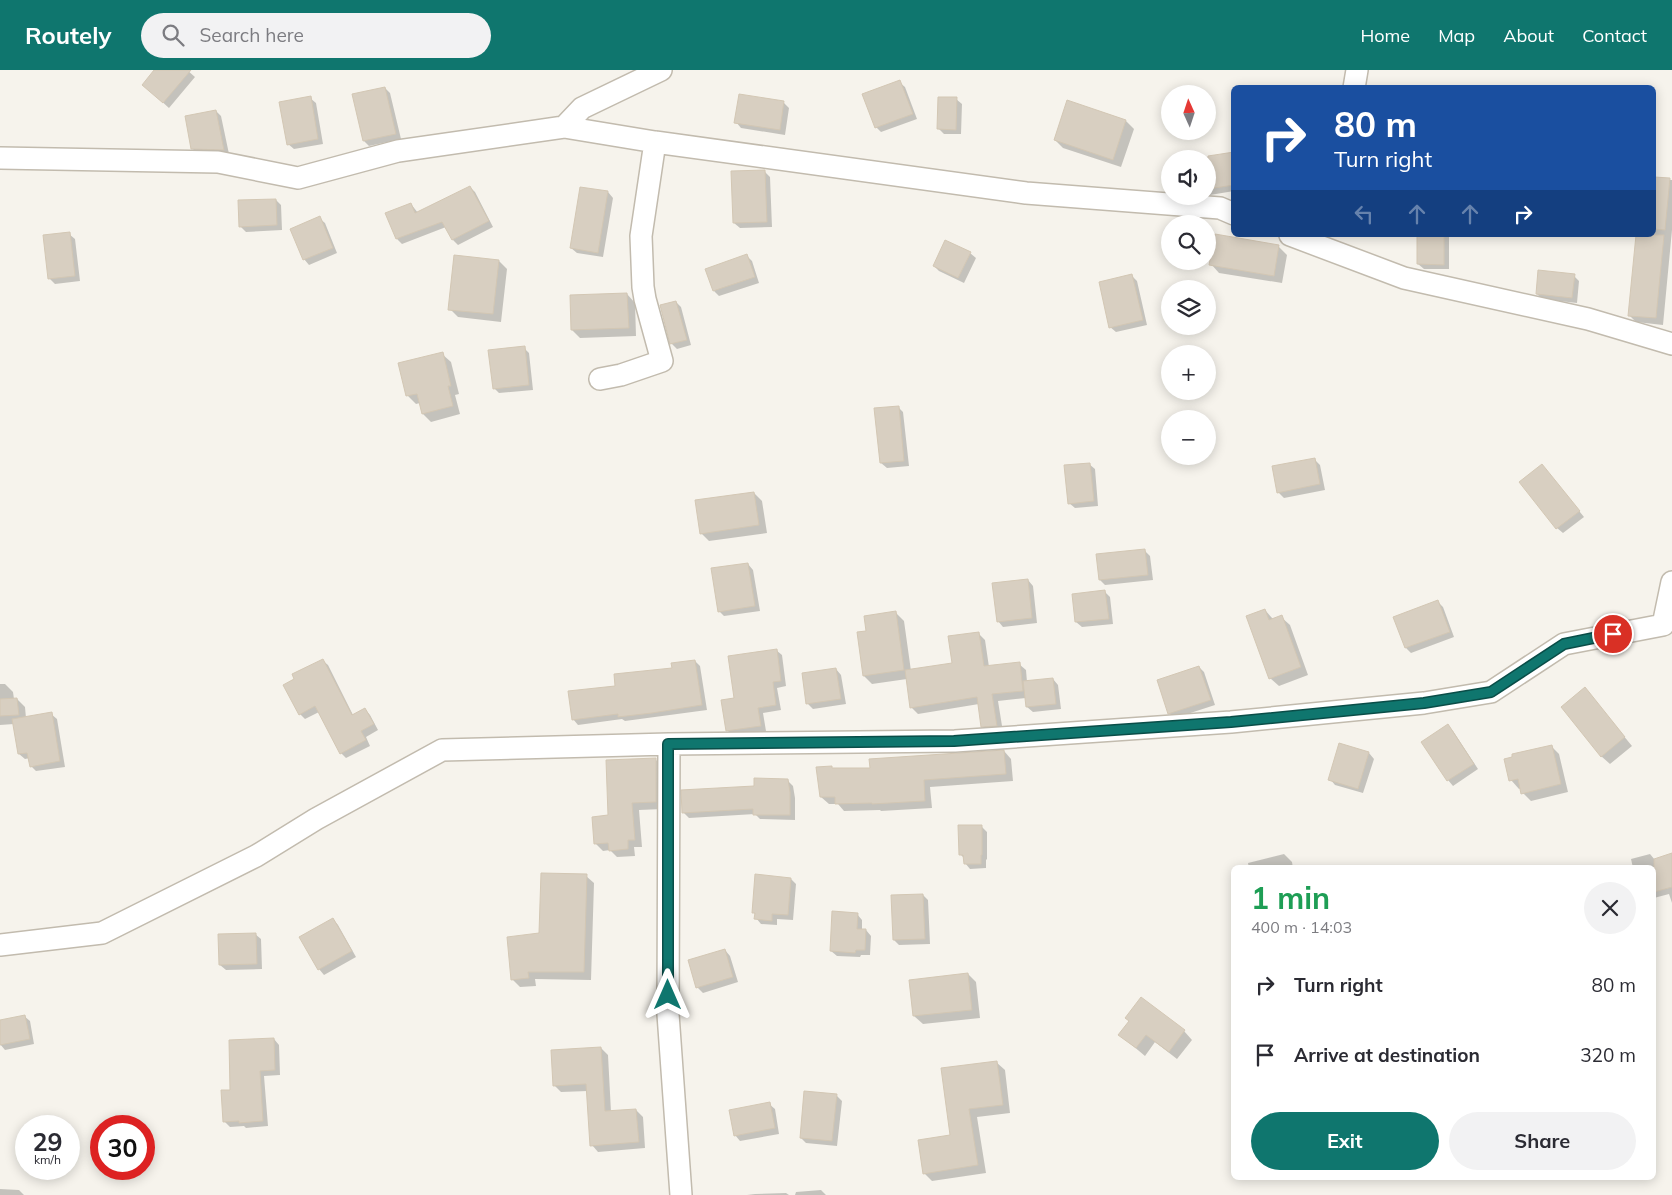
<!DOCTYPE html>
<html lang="en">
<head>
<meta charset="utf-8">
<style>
	:root { --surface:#fff; --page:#f2f2f3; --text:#2b2b33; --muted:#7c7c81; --accent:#0f766e }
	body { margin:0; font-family:Mulish,sans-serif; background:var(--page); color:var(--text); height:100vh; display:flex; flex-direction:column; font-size:19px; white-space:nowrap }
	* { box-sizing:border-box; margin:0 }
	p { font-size:16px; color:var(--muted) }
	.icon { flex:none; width:28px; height:28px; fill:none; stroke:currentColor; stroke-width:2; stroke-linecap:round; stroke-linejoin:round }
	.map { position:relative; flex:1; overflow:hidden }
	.details { position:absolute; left:1231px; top:795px; width:425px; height:315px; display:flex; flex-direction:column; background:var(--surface); border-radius:8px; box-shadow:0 2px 12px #0003 }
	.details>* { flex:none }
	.banner { position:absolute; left:1231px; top:15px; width:425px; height:152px; border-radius:8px; box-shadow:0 2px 12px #0003; background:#1a4fa0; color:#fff; overflow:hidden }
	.needle { width:32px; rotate:357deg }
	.fabs { position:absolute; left:1161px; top:15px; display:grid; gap:10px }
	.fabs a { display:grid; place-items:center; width:55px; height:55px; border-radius:50%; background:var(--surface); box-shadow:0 2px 12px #0003; font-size:25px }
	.speed { position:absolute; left:15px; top:1045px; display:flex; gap:10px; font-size:25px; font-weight:700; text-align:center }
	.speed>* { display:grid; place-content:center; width:65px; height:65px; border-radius:50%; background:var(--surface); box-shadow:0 2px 12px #0003; line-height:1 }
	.speed small { font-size:12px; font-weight:400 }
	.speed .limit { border:8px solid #d22; background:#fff; color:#111 }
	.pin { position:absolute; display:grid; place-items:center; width:42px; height:42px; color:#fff; margin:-21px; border:2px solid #fff; border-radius:50%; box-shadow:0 1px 5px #0007 }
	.me { position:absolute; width:55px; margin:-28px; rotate:0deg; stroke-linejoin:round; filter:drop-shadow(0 0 4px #0008) }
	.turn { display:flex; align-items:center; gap:18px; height:105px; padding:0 20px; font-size:22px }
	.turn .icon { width:65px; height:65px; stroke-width:2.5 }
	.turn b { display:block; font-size:35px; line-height:42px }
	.lanes { display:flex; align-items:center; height:48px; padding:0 20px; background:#0003; justify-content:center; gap:25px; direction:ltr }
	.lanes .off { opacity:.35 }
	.round { display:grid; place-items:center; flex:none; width:52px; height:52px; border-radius:26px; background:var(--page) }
	.head { display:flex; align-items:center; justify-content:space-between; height:85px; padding:0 20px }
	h1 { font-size:30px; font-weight:700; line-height:38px; color:#1e9e55 }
	.primary-button { display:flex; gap:10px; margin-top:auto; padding:10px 20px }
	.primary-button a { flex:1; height:58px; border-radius:30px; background:var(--accent); color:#fff; font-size:20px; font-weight:700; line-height:58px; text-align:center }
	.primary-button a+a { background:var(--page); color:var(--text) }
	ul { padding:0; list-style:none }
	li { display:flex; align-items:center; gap:15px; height:70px; padding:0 20px }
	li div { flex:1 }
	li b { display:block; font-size:19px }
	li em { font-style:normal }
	header { display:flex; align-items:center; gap:30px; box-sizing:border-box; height:70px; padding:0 25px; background:var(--accent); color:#fff }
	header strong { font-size:24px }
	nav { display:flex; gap:28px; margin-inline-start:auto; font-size:18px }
	.search { width:350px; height:45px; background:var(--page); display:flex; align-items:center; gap:12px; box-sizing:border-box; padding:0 18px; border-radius:28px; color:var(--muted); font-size:19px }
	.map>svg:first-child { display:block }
	.shadow { fill:#0003 }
	.building { fill:#d8cfc1; stroke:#d3c7b4 }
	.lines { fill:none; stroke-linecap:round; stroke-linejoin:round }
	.street-casing { stroke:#c2bbae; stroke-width:24 }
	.street { stroke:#fff; stroke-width:21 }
	.route-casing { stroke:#0a4d48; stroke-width:12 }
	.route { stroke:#0f766e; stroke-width:9 }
</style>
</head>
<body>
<header>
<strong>Routely</strong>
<div class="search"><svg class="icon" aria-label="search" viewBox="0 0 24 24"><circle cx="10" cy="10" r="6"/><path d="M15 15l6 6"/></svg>Search here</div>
<nav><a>Home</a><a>Map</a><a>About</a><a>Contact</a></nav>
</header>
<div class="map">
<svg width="1672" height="1125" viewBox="0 0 1672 1125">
	<rect width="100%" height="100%" fill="#f6f3ec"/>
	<path class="shadow" d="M156,0H187L195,7L169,38L149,20Z
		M899,12L905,17L917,49L881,62L876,57Z
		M385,18L390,23L401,69L369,76L364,71L354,25Z
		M310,28L316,33L323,74L294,79L288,74Z
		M956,29L962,34L961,64H944L939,59Z
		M1068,32L1126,51L1134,59L1121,97L1063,78L1055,70Z
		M784,33L789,38L785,65L741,58L736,52Z
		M216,41L221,46L229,84H198L192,78Z
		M1234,83V121L1210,125L1208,122V89L1200,88Z
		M765,102L770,107L772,157L740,158L734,153Z
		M1654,108L1672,110V160L1663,255L1636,252L1629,245L1637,165H1654Z
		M470,117L475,122L493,157L458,175L453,170L446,157L402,174L397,169L411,134L418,143Z
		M608,122L613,128L603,187L577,183L571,178Z
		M276,130L281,135L282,160L246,162L240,156Z
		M319,148L325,153L337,183L309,195L304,189Z
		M69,164L75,169L80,211L55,214L50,209Z
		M1419,165H1449V199H1424L1418,194Z
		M1278,176L1287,185L1282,213L1219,203L1211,194Z
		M970,183L976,188L964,213L939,201L934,196Z
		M747,186L752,191L759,213L719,226L714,221L707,199Z
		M499,191L507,199L501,252L458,247L450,239Z
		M1131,205L1137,211L1147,255L1116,262L1110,257Z
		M1574,206L1579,211L1577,233L1542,229L1537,224Z
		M627,224L635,233L636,266L580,268L572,260Z
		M676,232L681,237L691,275L677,279L671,273Z
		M524,278L529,283L533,320L499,323L494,318Z
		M442,284L451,292L459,324L455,325L460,344L431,352L423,344L420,333L416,334L408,326Z
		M898,337L903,342L909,396L887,398L881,393Z
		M1314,389L1320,395L1325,420L1284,428L1278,422Z
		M1089,394L1095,399L1098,436L1075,438L1069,433Z
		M1542,395L1584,447L1563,463L1557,458Z
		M754,423L762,431L767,463L709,471L701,463Z
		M1145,481L1150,486L1153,510L1105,515L1100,510L1097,486Z
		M748,494L753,500L760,541L724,546L719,541Z
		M1028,510L1033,516L1037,553L1003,557L998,551Z
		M1105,522L1110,527L1113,554L1082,557L1076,552L1073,525Z
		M1438,532L1443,537L1454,567L1411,583L1406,578Z
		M1265,540L1273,549L1281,547L1290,555L1308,605L1279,616L1270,608Z
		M896,543L904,551L911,601L953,595L978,563L985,570L989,597L1019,594L1026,600L1027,612L1053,609L1058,615L1061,639L1033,642L1027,637L1026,628L998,631L1003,662L989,663L983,656L979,634L918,644L911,637L907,609L872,614L864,606L867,562Z
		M776,580L782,585L786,616L777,618L781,640L763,643L766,661L733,666L727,660L736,629Z
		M322,590L328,595L353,645L365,639L370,645L378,660L366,667L370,676L346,688L341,683L319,642L305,649L300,644L296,609Z
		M695,591L700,596L707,640L625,651L622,649L578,655L573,649L616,617L673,599Z
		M1199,597L1204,602L1215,635L1175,648L1169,643Z
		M836,599L841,605L846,634L813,639L808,634Z
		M0,614H5L13,622L14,629H17L25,637L26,648L51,644L57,649L65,697L36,701L31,696L30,688L25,689L19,684L14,654L0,655Z
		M1585,619L1632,676L1610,694L1601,686Z
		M1448,656L1453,661L1478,699L1453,716L1448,710Z
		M1340,675L1369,683L1374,689L1363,723L1335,715L1330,709Z
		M1551,676L1559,684L1568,722L1531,731L1523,723L1521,718L1519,719L1511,710Z
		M1004,681L1011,689L1013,711L930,717L932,738L881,741L880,740L844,741L838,734H829L821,727L832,698L834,699H871Z
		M656,690L663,697V739L639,740L642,777H634L635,786L617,787L610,780L603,781L595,773L609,747Z
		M787,710L793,716L795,728V750L760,749L755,744L689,748L683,742L755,717Z
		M981,756L987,762V789L986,790V798L970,799L965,793V789L960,784Z
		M1284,784L1292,792L1293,798H1249L1248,793Z
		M1650,784L1655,790L1672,785V833L1669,824L1654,828V798H1633L1631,789Z
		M586,806L594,813L591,910L535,909L536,916L520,917L512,909L541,864Z
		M791,809L796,814L793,850L777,849V855L761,854L756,848V845L753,842Z
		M923,825L928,830L930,874L899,875L894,870Z
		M857,844L862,850V860H866L871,866L870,885H861L860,887L837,886L831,881Z
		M333,849L338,855L356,887L324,905L319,899Z
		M255,864L261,869L262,899L226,900L220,895Z
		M725,880L730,886L738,912L703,923L697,917Z
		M968,904L976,912L980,948L923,954L914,946Z
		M1142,929L1184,961L1192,970L1177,989L1155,972L1145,986L1120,965L1130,952Z
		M24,946L30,951L34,974L5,980L0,974V951Z
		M274,969L279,975L280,1005L264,1006L268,1056L246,1058L244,1056L230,1057L224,1051L232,1021Z
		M601,978L608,985L611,1042L636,1040L643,1047L645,1078L598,1082L592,1075L588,1021L561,1022L554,1015Z
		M996,992L1005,1000L1010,1043L977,1047L986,1103L932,1111L924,1103L952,1066Z
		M837,1026L842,1031L837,1076L806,1073L801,1068Z
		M769,1034L775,1039L779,1064L740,1071L735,1065Z
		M0,1119L19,1120L24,1125H0Z
		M821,1120L826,1125H795L796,1122Z
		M786,1123L789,1125H747L755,1124Z"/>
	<path class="building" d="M154,0H191L163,33L142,15Z
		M900,10L913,44L875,58L862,24Z
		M385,17L396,64L363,71L352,24Z
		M739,24L784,31L780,60L734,53Z
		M311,26L318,69L287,75L279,32Z
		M938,27H957L956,60L937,59Z
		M1067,30L1126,50L1113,90L1054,70Z
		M216,40L224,80L191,79L185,46Z
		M1234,82V115L1208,119V86Z
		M765,100L767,152L733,153L731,101Z
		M1654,107L1670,108L1665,160L1654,159Z
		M470,116L489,151L452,170L442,152L396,169L385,143L411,133L415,143Z
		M580,117L608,121L598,183L570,178Z
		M276,129L277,155L239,157L238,130Z
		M320,146L333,178L303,190L290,159Z
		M70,162L75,206L48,209L43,165Z
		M1215,164L1279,175L1274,206L1209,195Z
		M1417,165H1444V195L1417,194Z
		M1636,165H1664L1656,248L1628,246Z
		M945,170L971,182L958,208L933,196Z
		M747,184L755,207L713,221L705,199Z
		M454,185L499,190L493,244L448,240Z
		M1538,200L1575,204L1572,228L1536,224Z
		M1132,204L1143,250L1109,258L1099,212Z
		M627,223L629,258L571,260L570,225Z
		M676,231L687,270L670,274L660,235Z
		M525,276L529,315L493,319L488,280Z
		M443,282L451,316H448L453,336L422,344L417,324L406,326L398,293Z
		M899,336L904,391L880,393L874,338Z
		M1315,388L1320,414L1277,423L1272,396Z
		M1090,393L1094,431L1068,434L1064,395Z
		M1542,394L1580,441L1556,459L1519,412Z
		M754,422L759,455L700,464L695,430Z
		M1145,479L1148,505L1099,510L1096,484Z
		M748,493L755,536L718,542L711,498Z
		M1028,509L1032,548L997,552L992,513Z
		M1105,520L1109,549L1075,552L1072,524Z
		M1438,530L1450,562L1405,578L1393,547Z
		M1265,539L1269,550L1282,545L1301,597L1269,609L1246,546Z
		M896,541L904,600L863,606L857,562L866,561L864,546Z
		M979,562L984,596L1020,592L1023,621L992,624L997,656L981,657L977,627L910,638L905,600L952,593L948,566Z
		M777,579L781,611L773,612L776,635L758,638L761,656L726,661L721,630L734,628L728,586Z
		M323,589L352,645L365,638L374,654L361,661L366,670L340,684L315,636L299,645L283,615L294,609L292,604Z
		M695,590L702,635L652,643L618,647V644L572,650L568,621L615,616L614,604L672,598L671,593Z
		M1199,596L1211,630L1168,644L1157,610Z
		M836,598L841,629L806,634L802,603Z
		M1053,608L1056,634L1026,637L1023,611Z
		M1585,617L1625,667L1601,687L1561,637Z
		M17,628L19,645L0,646V629Z
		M52,642L60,691L30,697L27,683L18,684L12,649Z
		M1448,654L1474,694L1447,711L1421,672Z
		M1339,673L1369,682L1358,719L1328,710Z
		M1552,675L1561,714L1521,724L1518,709L1509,711L1504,689L1512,687V684Z
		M1004,680L1006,704L924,710L925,731L872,734V733L835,734V727H820L816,697L832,696V698H870L869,689Z
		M656,688V732L632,733L635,770H628V779L609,781L608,773L594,774L592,747L608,745L606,690Z
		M754,708L788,709L790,722V745H753V739L682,743L681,720L754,716Z
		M958,755H982V785H981V794H964L963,785H959Z
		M1672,783V817L1654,822V789Z
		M541,803L587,804L584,902H528L529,908L511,910L507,867L539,863Z
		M755,804L791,808L788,845L772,844V851L754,849L755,843H752Z
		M923,824L925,869L893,870L891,825Z
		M832,841L858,843L857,859H866L865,880H856L855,883L830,881Z
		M333,848L352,881L318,900L299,867Z
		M256,863L257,894L219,895L218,864Z
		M725,879L733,907L696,918L688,890Z
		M968,903L972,940L913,946L909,910Z
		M1141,927L1185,960L1169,982L1146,965L1136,978L1118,965L1129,951L1125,948Z
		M25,945L30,969L0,975V950Z
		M274,968L275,1000L260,1001L263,1051L239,1053V1051L223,1052L221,1020H230L229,970Z
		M601,977L605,1041L636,1039L639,1072L590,1076L586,1014L553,1016L551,980Z
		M997,991L1003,1035L969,1039L978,1095L923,1104L918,1070L950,1065L941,998Z
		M804,1021L837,1024L832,1071L800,1068Z
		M770,1032L775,1058L734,1066L729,1040Z"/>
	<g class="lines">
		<defs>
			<path id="street" d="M1354,18L1357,0
				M564,57L582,38L661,0
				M0,88L218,92L298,108L398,81L564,57L655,72L1026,123L1220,138L1234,144
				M1290,165L1404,208L1588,249L1672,274
				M600,309L621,305L662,291L645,229L643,217L641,166L655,72
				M669,674L668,944L681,1125
				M0,875L102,863L256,786L316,749L442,680L669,674L955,671L1231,652L1424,633L1491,622L1564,574L1663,555L1672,512"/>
		</defs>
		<use href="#street" class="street-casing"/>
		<use href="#street" class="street"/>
	</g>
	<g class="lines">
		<defs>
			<path id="route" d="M668,925V674L954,671L1231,652L1424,633L1491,622L1564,574L1613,564"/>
		</defs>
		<use href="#route" class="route-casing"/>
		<use href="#route" class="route"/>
	</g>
</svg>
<div class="fabs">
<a><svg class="needle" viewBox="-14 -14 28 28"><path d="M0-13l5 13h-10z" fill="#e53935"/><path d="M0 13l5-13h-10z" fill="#7c7c81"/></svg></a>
<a><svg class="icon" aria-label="sound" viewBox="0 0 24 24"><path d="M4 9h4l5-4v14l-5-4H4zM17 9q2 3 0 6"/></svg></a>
<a><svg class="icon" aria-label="search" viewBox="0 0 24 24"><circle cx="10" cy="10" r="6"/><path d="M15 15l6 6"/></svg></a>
<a><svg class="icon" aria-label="layers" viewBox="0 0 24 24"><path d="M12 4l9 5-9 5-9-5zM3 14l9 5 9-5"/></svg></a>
<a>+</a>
<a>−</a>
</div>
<div class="speed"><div>29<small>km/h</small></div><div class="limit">30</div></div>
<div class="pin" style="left:1613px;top:564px;background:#d93025"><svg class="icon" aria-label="arrive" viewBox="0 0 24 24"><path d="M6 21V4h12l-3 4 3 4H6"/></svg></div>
<svg class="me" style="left:668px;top:925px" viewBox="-20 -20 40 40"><path d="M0-17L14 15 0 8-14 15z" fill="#0f766e" stroke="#fff" stroke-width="4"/></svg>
<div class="banner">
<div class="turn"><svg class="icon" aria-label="right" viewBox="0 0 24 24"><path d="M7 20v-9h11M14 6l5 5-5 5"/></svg><div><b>80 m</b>Turn right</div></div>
<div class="lanes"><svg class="icon off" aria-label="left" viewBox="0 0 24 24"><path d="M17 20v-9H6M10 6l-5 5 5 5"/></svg><svg class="icon off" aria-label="ahead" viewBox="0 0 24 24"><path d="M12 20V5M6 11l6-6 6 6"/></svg><svg class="icon off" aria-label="ahead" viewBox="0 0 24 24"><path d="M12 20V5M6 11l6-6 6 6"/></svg><svg class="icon" aria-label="right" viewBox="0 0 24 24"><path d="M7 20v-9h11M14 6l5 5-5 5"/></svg></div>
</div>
<section class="details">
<div class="head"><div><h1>1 min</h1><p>400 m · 14:03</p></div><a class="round"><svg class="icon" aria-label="close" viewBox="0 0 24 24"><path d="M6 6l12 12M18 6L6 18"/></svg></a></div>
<ul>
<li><svg class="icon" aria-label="right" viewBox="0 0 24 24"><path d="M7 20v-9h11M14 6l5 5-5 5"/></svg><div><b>Turn right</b></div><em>80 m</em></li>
<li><svg class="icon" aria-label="arrive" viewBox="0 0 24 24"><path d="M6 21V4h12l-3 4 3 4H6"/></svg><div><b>Arrive at destination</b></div><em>320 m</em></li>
</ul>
<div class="primary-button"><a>Exit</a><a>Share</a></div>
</section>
</div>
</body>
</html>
